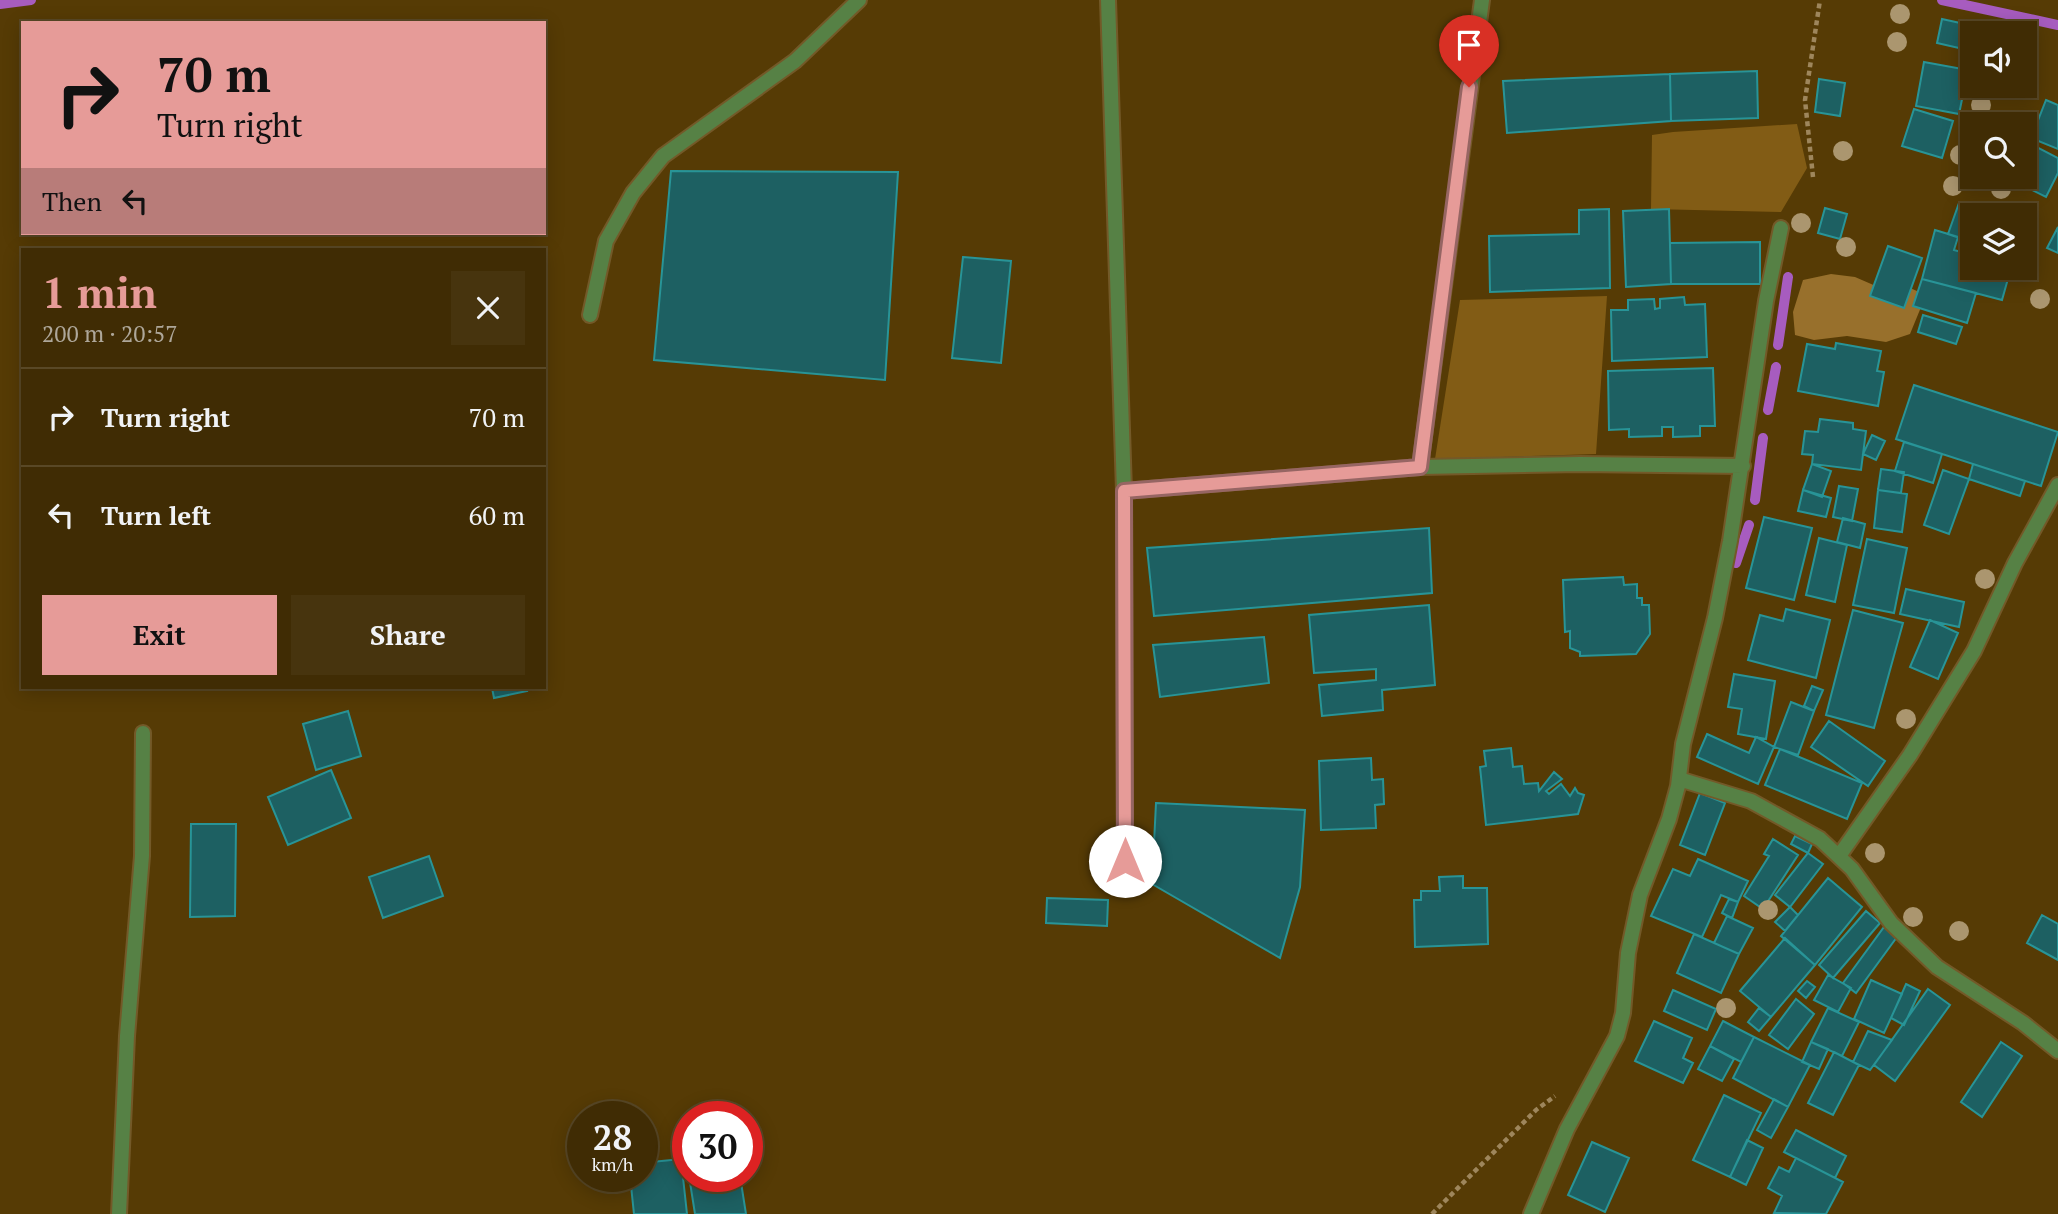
<!DOCTYPE html>
<html lang="en">
<head>
<meta charset="utf-8">
<style>
	:root { --surface:#402c04; --page:#47340e; --text:#f1f3f6; --muted:#aea79a; --line:#594826; --accent:#e69b98 }
	body { margin:0; font-family:"PT Serif",serif; background:var(--page); color:var(--text); height:100vh; display:flex; flex-direction:column; font-size:26px; white-space:nowrap }
	* { box-sizing:border-box; margin:0 }
	p { font-size:23px; color:var(--muted) }
	.icon { flex:none; width:38px; height:38px; fill:none; stroke:currentColor; stroke-width:2; stroke-linecap:round; stroke-linejoin:round }
	.map { position:relative; flex:1; overflow:hidden }
	.drawer { position:absolute; left:21px; top:248px; width:525px; height:441px; display:flex; flex-direction:column; background:var(--surface); border-radius:0px; box-shadow:0 4px 18px #0003,0 0 0 2px var(--line) }
	.drawer>* { flex:none }
	.hud { position:absolute; left:21px; top:21px; width:525px; height:214px; border-radius:0px; box-shadow:0 4px 18px #0003,0 0 0 2px var(--line); background:#e69b98; color:#111; overflow:hidden }
	.tools { position:absolute; left:1960px; top:21px; display:grid; gap:14px }
	.tools a { display:grid; place-items:center; width:77px; height:77px; border-radius:0px; background:var(--surface); box-shadow:0 4px 18px #0003,0 0 0 2px var(--line); font-size:35px }
	.speed { position:absolute; left:567px; top:1101px; display:flex; gap:14px; font-size:35px; font-weight:700; text-align:center }
	.speed>* { display:grid; place-content:center; width:91px; height:91px; border-radius:50%; background:var(--surface); box-shadow:0 4px 18px #0003,0 0 0 2px var(--line); line-height:1 }
	.speed small { font-size:18px; font-weight:400 }
	.speed .limit { border:10px solid #d22; background:#fff; color:#111 }
	.pin { position:absolute; display:grid; place-items:center; width:60px; height:60px; color:#fff; margin:-72px -30px; border-radius:50% 50% 50% 0; rotate:-45deg; box-shadow:0 0 7px #0007 }
	.pin .icon { rotate:45deg }
	.me { position:absolute; width:77px; margin:-38px; rotate:0deg; stroke-linejoin:round; filter:drop-shadow(0 0 5px #0008) }
	.turn { display:flex; align-items:center; gap:24px; height:147px; padding:0 21px; font-size:32px }
	.turn .icon { width:91px; height:91px; stroke-width:2.5 }
	.turn b { display:block; font-size:49px; line-height:60px }
	.then { display:flex; align-items:center; height:66px; padding:0 21px; background:#0003; gap:14px; font-size:26px }
	.round { display:grid; place-items:center; flex:none; width:74px; height:74px; border-radius:0px; background:var(--page) }
	.summary { display:flex; align-items:center; justify-content:space-between; height:119px; padding:0 21px }
	h1 { font-size:42px; font-weight:600; line-height:52px; color:var(--accent) }
	.primary-button { display:flex; gap:14px; margin-top:auto; padding:14px 21px }
	.primary-button a { flex:1; height:80px; border-radius:0px; background:var(--accent); color:#111; font-size:28px; font-weight:600; line-height:80px; text-align:center }
	.primary-button a+a { background:var(--page); color:var(--text) }
	ul { padding:0; list-style:none }
	li { display:flex; align-items:center; gap:21px; height:98px; padding:0 21px; border-top:2px solid var(--line) }
	li div { flex:1 }
	li b { display:block; font-size:26px }
	li em { font-style:normal }
	.map>svg:first-child { display:block }
	.green { fill:#825c15 }
	.forest { fill:#98702c }
	.lines { fill:none; stroke-linecap:round; stroke-linejoin:round }
	.stream { stroke:#a75cbf; stroke-width:10 }
	.building { fill:#1d6062; stroke:#289497; stroke-width:2 }
	.street-casing { stroke:#735928; stroke-width:18 }
	.path { stroke:#9e865c; stroke-width:4.5; stroke-dasharray:5 3.5; stroke-linecap:butt }
	.street { stroke:#568145; stroke-width:14 }
	.tree { fill:#ab966f }
	.route-casing { stroke:#966563; stroke-width:18 }
	.route { stroke:#e69b98; stroke-width:12 }
</style>
</head>
<body>
<div class="map">
<svg width="2058" height="1214" viewBox="0 0 2058 1214">
	<rect width="100%" height="100%" fill="#563b05"/>
	<path class="green" d="M1797,124L1807,168L1781,212L1651,209L1652,135L1673,132Z
		M1607,296L1596,454L1435,459L1460,300Z"/>
	<path class="forest" d="M1831,274L1855,277L1885,290L1901,284L1926,295L1910,334L1886,342L1847,336L1814,340L1795,335L1793,312L1803,280Z"/>
	<g class="lines">
		<path class="stream" d="M1942,0L2058,25
			M0,4L31,0
			M1778,345L1788,277
			M1768,410L1776,367
			M1755,500L1763,438
			M1736,563L1749,525"/>
	</g>
	<path class="building" d="M1942,19L1983,28L1982,33H1972V51L1937,43Z
		M1924,62L1968,70L1959,114L1916,106Z
		M1757,71L1758,118L1671,121L1670,74Z
		M1670,74L1671,121L1507,133L1503,81Z
		M1819,79L1845,83L1840,116L1815,112Z
		M2046,100L2058,105V149L2031,138Z
		M1914,109L1953,121L1942,158L1902,146Z
		M1972,116L1981,120L1979,124H1972V139L1963,135Z
		M2025,141L2058,158V173L2046,197L2006,177H2025Z
		M671,171L898,172L885,380L654,360Z
		M1959,203L1993,215H1972V242L1948,234Z
		M1825,208L1847,214L1840,239L1818,233Z
		M1609,209L1610,288L1490,292L1489,236L1579,234V210Z
		M1669,209L1671,284L1626,287L1623,211Z
		M2058,227V253L2047,248Z
		M1935,230L1958,237L1954,250L1972,255V268H2011L2002,300L1922,279Z
		M1760,242V284H1671L1670,243Z
		M1888,246L1922,258L1904,308L1870,296Z
		M963,257L1011,261L1001,363L952,358Z
		M1922,279L1976,293L1967,323L1913,306Z
		M1684,297L1685,305L1705,304L1707,357L1612,361L1611,310H1628V300L1654,299L1655,309L1660,308V299Z
		M1923,315L1962,327L1956,344L1918,332Z
		M1836,343L1881,351L1877,371L1884,372L1878,406L1798,391L1807,344L1835,349Z
		M1713,368L1715,426H1700V436L1673,437V427H1662V436L1629,437V429L1609,430L1608,371Z
		M1914,385L2058,432L2041,486L1896,439Z
		M1820,419L1853,423V429L1866,431L1861,470L1812,464L1813,455L1802,454L1805,431L1818,432Z
		M1872,435L1885,441L1876,460L1863,454Z
		M1904,442L1942,454L1933,483L1895,471Z
		M1812,464L1831,471L1822,497L1803,490Z
		M1973,464L2025,481L2020,496L1969,479Z
		M1881,469L1904,472L1901,493L1878,490Z
		M1943,470L1969,479L1949,534L1924,525Z
		M1839,486L1858,489L1852,521L1833,517Z
		M1803,490L1831,498L1826,517L1798,511Z
		M1878,490L1907,494L1902,532L1874,528Z
		M1764,517L1812,528L1794,600L1746,588Z
		M1843,518L1865,524L1860,548L1837,542Z
		M1429,528L1432,593L1154,616L1147,548Z
		M1819,538L1847,545L1835,602L1806,595Z
		M1867,539L1907,548L1894,613L1853,605Z
		M1623,577L1624,585L1637,584V598H1642V605H1649L1650,634L1636,654L1580,656V652L1570,648V631L1565,632L1563,580Z
		M1906,589L1964,602L1959,627L1900,614Z
		M1429,605L1435,685L1382,690L1383,710L1322,716L1319,685L1376,680V669L1314,673L1309,615Z
		M1786,609L1830,620L1816,678L1748,660L1760,615L1783,621Z
		M1853,610L1903,623L1874,728L1826,715Z
		M1930,620L1958,633L1938,679L1910,667Z
		M1264,637L1269,683L1160,697L1153,645Z
		M1734,674L1775,681L1766,739L1738,734L1742,709L1728,707Z
		M1812,686L1823,690L1814,711L1804,706Z
		M492,688H526L527,691L494,698Z
		M1791,702L1814,711L1798,755L1774,747Z
		M348,711L361,756L316,770L303,724Z
		M1829,721L1885,761L1868,786L1811,747Z
		M1707,734L1749,753L1756,737L1774,747L1758,784L1697,757Z
		M1511,748L1513,767L1522,766L1524,784L1538,783L1539,791L1554,772L1562,779L1546,791L1549,794L1561,784L1570,796L1575,788L1578,793L1584,795L1578,814L1486,825L1480,767L1486,766L1484,751Z
		M1780,749L1862,783L1847,819L1765,785Z
		M1371,758L1372,780L1383,779L1384,804L1375,805L1376,828L1321,830L1319,761Z
		M331,770L351,818L288,845L268,797Z
		M1700,793L1725,803L1705,855L1680,845Z
		M1156,803L1305,810L1300,887L1280,958L1152,884Z
		M191,824H236L235,916L190,917Z
		M1795,836L1812,844L1808,853L1791,844Z
		M1773,839L1798,855L1763,909L1744,896L1769,856L1764,854Z
		M1808,853L1823,864L1790,907L1775,895Z
		M429,856L443,896L383,918L369,877Z
		M1698,859L1748,881L1738,902L1721,895L1702,937L1651,916L1673,869L1690,876Z
		M1463,876V888H1487L1488,944L1415,947L1414,900H1421V891H1440L1439,877Z
		M1828,878L1862,907L1815,965L1781,936Z
		M1047,898L1108,900L1107,926L1046,923Z
		M1729,899L1738,902L1732,918L1722,913Z
		M1790,907L1798,915L1785,931L1775,922Z
		M1866,911L1880,923L1833,978L1819,965Z
		M2042,915L2058,924V960L2027,943Z
		M1727,916L1753,928L1739,954L1714,943Z
		M1884,927L1897,937L1856,993L1843,983Z
		M1694,934L1739,954L1721,993L1677,973Z
		M1785,938L1815,965L1771,1017L1740,991Z
		M1828,975L1851,988L1838,1012L1814,1000Z
		M1871,980L1902,994L1884,1033L1854,1019Z
		M1807,981L1815,987L1806,998L1798,991Z
		M1906,984L1920,991L1904,1025L1891,1018Z
		M1928,989L1950,1005L1895,1081L1874,1065Z
		M1673,990L1716,1009L1707,1030L1664,1011Z
		M1796,999L1814,1014L1788,1049L1769,1035Z
		M1759,1008L1771,1017L1759,1031L1748,1022Z
		M1828,1008L1859,1022L1842,1056L1811,1042Z
		M1654,1021L1692,1038L1683,1058L1693,1063L1683,1083L1635,1061Z
		M1723,1021L1754,1037L1741,1062L1710,1046Z
		M1868,1031L1892,1040L1870,1070L1853,1062Z
		M1754,1037L1810,1065L1788,1107L1733,1078Z
		M1811,1042L1828,1049L1819,1069L1802,1062Z
		M2001,1042L2022,1056L1982,1117L1961,1102Z
		M1710,1046L1734,1059L1722,1081L1698,1069Z
		M1834,1052L1859,1065L1833,1115L1808,1103Z
		M1724,1095L1761,1113L1730,1177L1693,1160Z
		M1774,1099L1788,1107L1771,1138L1757,1130Z
		M1796,1130L1846,1156L1835,1178L1784,1152Z
		M1747,1140L1763,1148L1746,1185L1730,1177Z
		M1592,1142L1629,1158L1605,1212L1568,1195Z
		M1796,1158L1843,1182L1826,1214L1774,1213L1782,1196L1768,1188L1779,1167L1789,1172Z
		M681,1159L687,1214H634L630,1176H642V1163Z
		M689,1176H740L746,1214H695Z"/>
	<g class="lines">
		<defs>
			<path id="street" d="M1108,0L1124,491L1125,861
				M590,315L606,241L633,193L663,156L795,61L859,0
				M1420,467L1482,0
				M1124,491L1420,467L1580,464L1743,466
				M1679,779L1751,801L1820,839L1852,869L1891,923L1937,967L2023,1023L2058,1051
				M1839,856L1910,755L1974,651L2015,563L2058,485
				M119,1214L127,1036L142,856L143,733
				M1531,1214L1567,1129L1617,1036L1623,1013L1628,953L1640,895L1669,819L1678,786L1683,744L1715,618L1730,541L1766,301L1781,228"/>
		</defs>
		<use href="#street" class="street-casing"/>
		<path class="path" d="M1813,177L1805,100L1820,0
			M1432,1214L1536,1110L1555,1096"/>
		<use href="#street" class="street"/>
	</g>
	<g class="tree">
		<circle cx="1900" cy="14" r="10"/>
		<circle cx="1897" cy="42" r="10"/>
		<circle cx="1981" cy="105" r="10"/>
		<circle cx="1843" cy="151" r="10"/>
		<circle cx="1960" cy="155" r="10"/>
		<circle cx="1953" cy="186" r="10"/>
		<circle cx="2001" cy="189" r="10"/>
		<circle cx="1801" cy="223" r="10"/>
		<circle cx="1846" cy="247" r="10"/>
		<circle cx="2040" cy="299" r="10"/>
		<circle cx="1985" cy="579" r="10"/>
		<circle cx="1906" cy="719" r="10"/>
		<circle cx="1875" cy="853" r="10"/>
		<circle cx="1768" cy="910" r="10"/>
		<circle cx="1913" cy="917" r="10"/>
		<circle cx="1959" cy="931" r="10"/>
		<circle cx="1726" cy="1008" r="10"/>
	</g>
	<g class="lines">
		<defs>
			<path id="route" d="M1125,861L1124,491L1420,467L1469,87"/>
		</defs>
		<use href="#route" class="route-casing"/>
		<use href="#route" class="route"/>
	</g>
</svg>
<div class="tools">
<a><svg class="icon" aria-label="sound" viewBox="0 0 24 24"><path d="M4 9h4l5-4v14l-5-4H4zM17 9q2 3 0 6"/></svg></a>
<a><svg class="icon" aria-label="search" viewBox="0 0 24 24"><circle cx="10" cy="10" r="6"/><path d="M15 15l6 6"/></svg></a>
<a><svg class="icon" aria-label="layers" viewBox="0 0 24 24"><path d="M12 4l9 5-9 5-9-5zM3 14l9 5 9-5"/></svg></a>
</div>
<div class="speed"><div>28<small>km/h</small></div><div class="limit">30</div></div>
<div class="pin" style="left:1469px;top:87px;background:#d93025"><svg class="icon" aria-label="arrive" viewBox="0 0 24 24"><path d="M6 21V4h12l-3 4 3 4H6"/></svg></div>
<svg class="me" style="left:1125px;top:861px" viewBox="-20 -20 40 40"><circle r="19" fill="#fff"/><path d="M0-13L10 11 0 6-10 11z" fill="#e69b98"/></svg>
<div class="hud">
<div class="turn"><svg class="icon" aria-label="right" viewBox="0 0 24 24"><path d="M7 20v-9h11M14 6l5 5-5 5"/></svg><div><b>70 m</b>Turn right</div></div>
<div class="then">Then<svg class="icon" aria-label="left" viewBox="0 0 24 24"><path d="M17 20v-9H6M10 6l-5 5 5 5"/></svg></div>
</div>
<section class="drawer">
<div class="summary"><div><h1>1 min</h1><p>200 m · 20:57</p></div><a class="round"><svg class="icon" aria-label="close" viewBox="0 0 24 24"><path d="M6 6l12 12M18 6L6 18"/></svg></a></div>
<ul>
<li><svg class="icon" aria-label="right" viewBox="0 0 24 24"><path d="M7 20v-9h11M14 6l5 5-5 5"/></svg><div><b>Turn right</b></div><em>70 m</em></li>
<li><svg class="icon" aria-label="left" viewBox="0 0 24 24"><path d="M17 20v-9H6M10 6l-5 5 5 5"/></svg><div><b>Turn left</b></div><em>60 m</em></li>
</ul>
<div class="primary-button"><a>Exit</a><a>Share</a></div>
</section>
</div>
</body>
</html>
